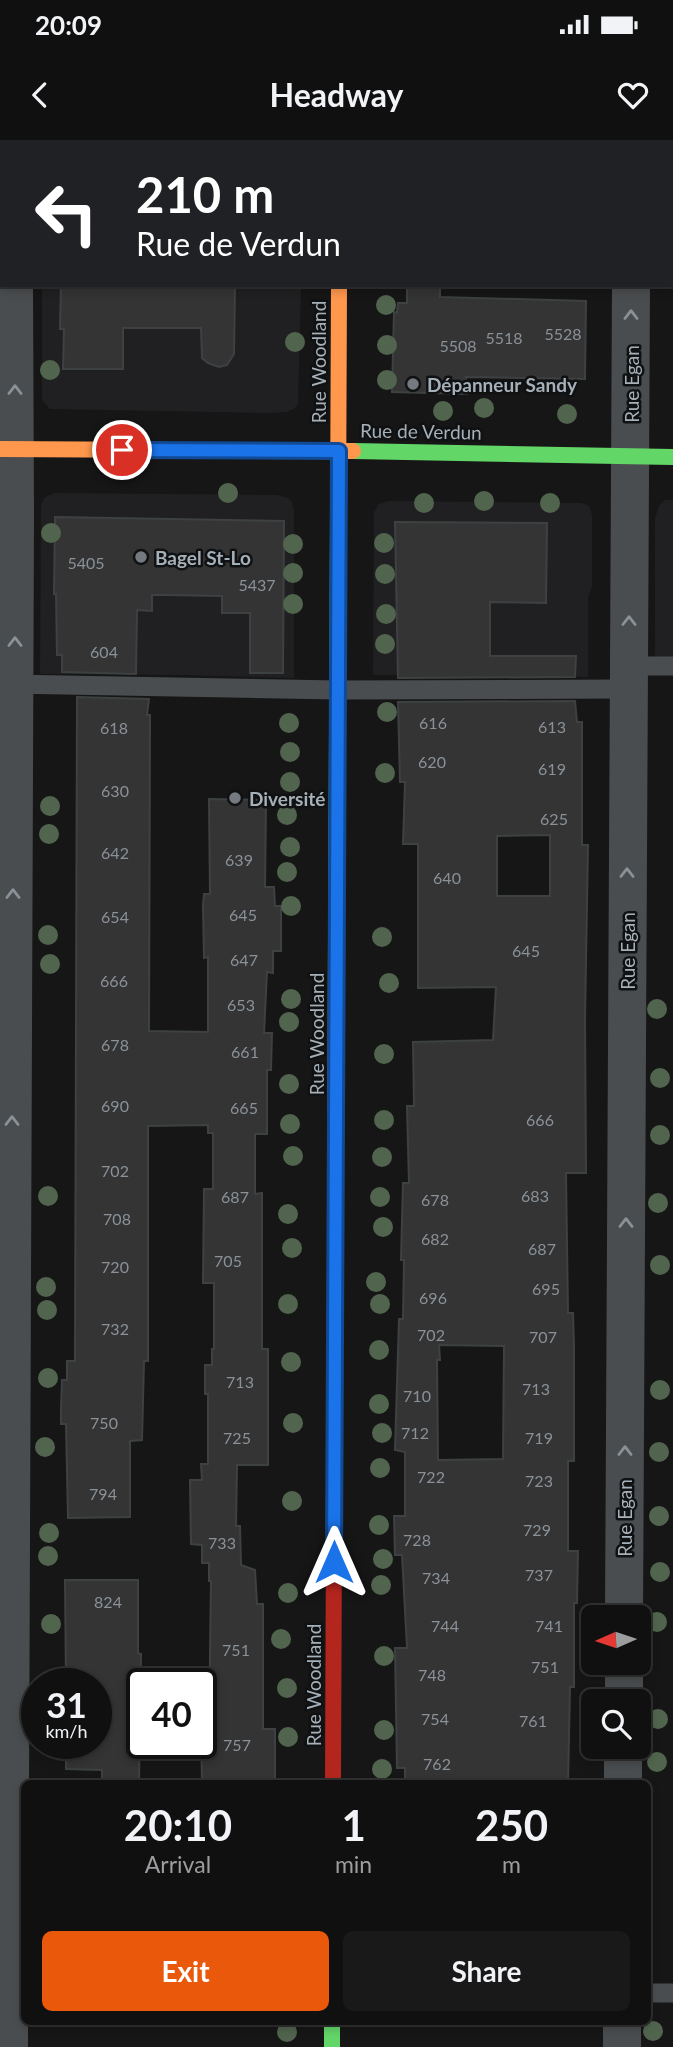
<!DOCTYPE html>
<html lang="en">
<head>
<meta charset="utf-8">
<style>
	:root { --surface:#101010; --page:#191919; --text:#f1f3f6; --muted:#9c9d9f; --line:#303030; --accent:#ea580c }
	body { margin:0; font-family:Lato,sans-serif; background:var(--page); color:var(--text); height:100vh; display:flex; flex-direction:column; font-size:26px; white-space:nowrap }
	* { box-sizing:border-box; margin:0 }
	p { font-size:23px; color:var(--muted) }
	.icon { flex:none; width:38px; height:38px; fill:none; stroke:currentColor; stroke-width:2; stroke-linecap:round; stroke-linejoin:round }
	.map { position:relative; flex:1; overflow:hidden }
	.drawer { position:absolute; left:21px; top:1640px; width:630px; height:245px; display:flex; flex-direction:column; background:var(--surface); border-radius:10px; box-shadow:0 4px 10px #0003,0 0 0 2px var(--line) }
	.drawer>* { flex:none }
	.banner { position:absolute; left:0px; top:0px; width:674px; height:147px; box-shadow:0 4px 10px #0003,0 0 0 2px var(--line); background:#202124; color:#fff; overflow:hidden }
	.needle { width:46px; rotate:267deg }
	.fabs { position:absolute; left:581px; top:1465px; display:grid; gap:14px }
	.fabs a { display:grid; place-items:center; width:70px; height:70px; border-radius:10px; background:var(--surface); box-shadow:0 4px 10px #0003,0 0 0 2px var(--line); font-size:35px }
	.speed { position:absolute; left:21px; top:1528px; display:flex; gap:14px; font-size:35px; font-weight:700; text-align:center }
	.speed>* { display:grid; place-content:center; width:91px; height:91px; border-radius:50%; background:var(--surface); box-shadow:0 4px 10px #0003,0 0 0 2px var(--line); line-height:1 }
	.speed small { font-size:18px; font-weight:400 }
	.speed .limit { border:4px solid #111; border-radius:10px; background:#fff; color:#111 }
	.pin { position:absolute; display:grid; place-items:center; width:60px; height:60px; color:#fff; margin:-30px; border:4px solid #fff; border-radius:50%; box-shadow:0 2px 7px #0007 }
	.me { position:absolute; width:77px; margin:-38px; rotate:0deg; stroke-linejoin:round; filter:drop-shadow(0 0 5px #0008) }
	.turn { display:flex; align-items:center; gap:24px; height:147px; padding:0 21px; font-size:32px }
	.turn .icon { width:91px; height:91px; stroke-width:2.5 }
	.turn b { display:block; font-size:49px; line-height:60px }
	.eta { display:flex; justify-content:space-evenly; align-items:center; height:119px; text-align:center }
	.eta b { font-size:42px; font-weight:700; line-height:49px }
	.primary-button { display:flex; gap:14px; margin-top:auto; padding:14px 21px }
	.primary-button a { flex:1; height:80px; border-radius:10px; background:var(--accent); color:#fff; font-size:28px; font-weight:700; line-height:80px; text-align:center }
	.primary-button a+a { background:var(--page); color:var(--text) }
	.status { display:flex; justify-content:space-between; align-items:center; height:49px; padding:0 35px; background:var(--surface); direction:ltr }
	.status svg { height:19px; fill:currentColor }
	header { display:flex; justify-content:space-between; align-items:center; height:91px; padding:0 21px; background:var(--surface); font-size:32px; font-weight:700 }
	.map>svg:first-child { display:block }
	.built { fill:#202022 }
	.building { fill:#343435; stroke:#3e4142; stroke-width:2; fill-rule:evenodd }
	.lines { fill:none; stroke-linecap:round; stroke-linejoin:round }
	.lane { stroke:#4a4d4f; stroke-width:19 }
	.street { stroke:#4a4d4f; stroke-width:38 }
	.fast { stroke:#63d668; stroke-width:16 }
	.slow { stroke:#ff974d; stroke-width:16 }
	.jam { stroke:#b3261e; stroke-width:16 }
	.tree { fill:#51654e }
	.oneway { stroke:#8a9298 }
	.route-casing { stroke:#114b97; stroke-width:18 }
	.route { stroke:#1a73e8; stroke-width:12 }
	.poi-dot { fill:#747a7f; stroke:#101112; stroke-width:2.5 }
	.labels { text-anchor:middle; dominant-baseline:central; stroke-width:5; stroke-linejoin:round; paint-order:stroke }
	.number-label { font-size:16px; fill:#8a9197 }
	.street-label { font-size:19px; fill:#a6b0b8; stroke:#101112 }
	.poi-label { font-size:19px; font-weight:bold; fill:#a6b0b8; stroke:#101112; text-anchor:start }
</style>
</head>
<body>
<div class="status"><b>20:09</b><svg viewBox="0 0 49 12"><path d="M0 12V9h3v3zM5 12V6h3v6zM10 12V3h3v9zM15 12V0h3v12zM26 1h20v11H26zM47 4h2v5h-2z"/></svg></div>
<header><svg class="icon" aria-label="back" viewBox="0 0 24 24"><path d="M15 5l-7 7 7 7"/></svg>Headway<svg class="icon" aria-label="heart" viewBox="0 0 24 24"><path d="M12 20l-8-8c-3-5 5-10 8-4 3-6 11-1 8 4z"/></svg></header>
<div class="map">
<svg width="673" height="1907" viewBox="0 0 673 1907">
	<rect width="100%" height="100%" fill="#161616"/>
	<path class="built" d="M42,145H301L298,264L294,269L287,272L270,273L50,269L42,260Z
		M54,353L277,355L288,358L292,362L294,371V538L183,535L40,534L41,366L44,358Z
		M665,360H673V519H655V378L659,366Z
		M389,361L581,363L587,365L590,368L592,376V447L588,457V537L373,535L374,372L379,364Z"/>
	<path class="building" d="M61,145H235L234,214L227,225L219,227L208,223L202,218L201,188H123V229H63L64,189H60Z
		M407,145H440V157L586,161L585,239L466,237L467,254L392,252L394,172L397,173L398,163H407Z
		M55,377L284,381L283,533H250V473H222V456L165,455H152V471L137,470L136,534L62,532V515H57L56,454H54Z
		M395,382L547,383L546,463L490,462V516H576L575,537L398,538Z
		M77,557L149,559L147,575H150L149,891L208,892V817L204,818L203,765L204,754H210L209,659L266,660L265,747H274L275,766H281V811H273V833L267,832L264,893H272L271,930H267V994H255V1054L262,1053V1209H268V1325H237L236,1386H240L241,1425L255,1430L257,1464H263V1589H275V1643H202L201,1591H207V1588H209L211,1441H209V1423H202V1405L191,1404L190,1340H202L201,1324H208V1254H205V1225H212V1209H214V1143H203L204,1049H213V993H208V985L148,986V1221H144L142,1300L130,1301V1377L68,1378L66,1284H61V1268L62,1240H67V1221H75Z
		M575,561L577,582H582V705H588L585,878L586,1033H566L568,1173H573L574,1205V1321H568V1411H578L577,1463H574V1547H570L568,1643H405V1628H397L395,1508H407L402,1415H395L394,1376H405V1312L395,1310L399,1179H403L404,1120H401L403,1043H409L407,966H414L413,902L493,900L496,847L418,848V704H403L405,642H400L398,562ZM550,695V756H497V696ZM439,1205L504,1206L503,1319L438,1320L437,1220H440Z
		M65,1440H138V1513L141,1514L139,1643H102V1630L66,1629V1603H96V1544H66Z"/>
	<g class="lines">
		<path class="lane" d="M0,78H2
			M672,90H673
			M629,526H673
			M10,544L338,550L629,549
			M648,1853H673"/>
		<path class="street" d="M14,2V0
			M632,2V0
			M624,1477L631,145
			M624,1561V1522
			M623,1643V1606
			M9,1907L15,377L14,145
			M622,1907V1881"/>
		<path class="fast" d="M353,311L673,317
			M336,800L338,384
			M332,1881V1907"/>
		<path class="slow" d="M0,309L353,311
			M338,384L339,145
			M335,1131L336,800"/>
		<path class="jam" d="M340,0V2
			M333,1643L335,1131"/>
	</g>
	<g class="tree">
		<circle cx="386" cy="165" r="10"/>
		<circle cx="295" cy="202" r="10"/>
		<circle cx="387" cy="205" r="10"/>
		<circle cx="50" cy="230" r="10"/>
		<circle cx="387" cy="240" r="10"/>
		<circle cx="484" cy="268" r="10"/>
		<circle cx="443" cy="271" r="10"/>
		<circle cx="567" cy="274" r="10"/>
		<circle cx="228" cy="353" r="10"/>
		<circle cx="484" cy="361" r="10"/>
		<circle cx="424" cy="363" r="10"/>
		<circle cx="550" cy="363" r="10"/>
		<circle cx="51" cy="393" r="10"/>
		<circle cx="384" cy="403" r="10"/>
		<circle cx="293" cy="404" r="10"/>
		<circle cx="293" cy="433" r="10"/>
		<circle cx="385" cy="434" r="10"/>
		<circle cx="293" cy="464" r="10"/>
		<circle cx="386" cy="474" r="10"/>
		<circle cx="385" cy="504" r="10"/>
		<circle cx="387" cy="572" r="10"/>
		<circle cx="289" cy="583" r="10"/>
		<circle cx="290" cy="612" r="10"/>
		<circle cx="385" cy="633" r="10"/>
		<circle cx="290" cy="642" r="10"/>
		<circle cx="50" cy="666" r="10"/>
		<circle cx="287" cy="675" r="10"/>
		<circle cx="49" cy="694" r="10"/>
		<circle cx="290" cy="707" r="10"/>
		<circle cx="287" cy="732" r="10"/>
		<circle cx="291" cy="766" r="10"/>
		<circle cx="48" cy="795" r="10"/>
		<circle cx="382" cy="797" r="10"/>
		<circle cx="50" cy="824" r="10"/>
		<circle cx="389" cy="843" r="10"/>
		<circle cx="291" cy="859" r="10"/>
		<circle cx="657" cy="869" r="10"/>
		<circle cx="289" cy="882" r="10"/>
		<circle cx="384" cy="914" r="10"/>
		<circle cx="660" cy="938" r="10"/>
		<circle cx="289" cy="944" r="10"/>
		<circle cx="384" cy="980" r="10"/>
		<circle cx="290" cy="984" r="10"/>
		<circle cx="660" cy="995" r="10"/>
		<circle cx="293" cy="1016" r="10"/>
		<circle cx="382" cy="1017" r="10"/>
		<circle cx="48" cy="1056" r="10"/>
		<circle cx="380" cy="1057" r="10"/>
		<circle cx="658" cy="1063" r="10"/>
		<circle cx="288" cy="1074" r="10"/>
		<circle cx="383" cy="1087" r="10"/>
		<circle cx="292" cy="1108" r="10"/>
		<circle cx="660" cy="1125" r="10"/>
		<circle cx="376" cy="1142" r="10"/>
		<circle cx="46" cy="1147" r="10"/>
		<circle cx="288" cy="1164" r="10"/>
		<circle cx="380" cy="1164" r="10"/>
		<circle cx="47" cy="1170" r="10"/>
		<circle cx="379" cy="1210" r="10"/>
		<circle cx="291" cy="1222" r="10"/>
		<circle cx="48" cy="1238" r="10"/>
		<circle cx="660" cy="1250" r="10"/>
		<circle cx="379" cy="1264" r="10"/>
		<circle cx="293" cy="1283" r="10"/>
		<circle cx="382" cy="1293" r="10"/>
		<circle cx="45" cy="1307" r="10"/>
		<circle cx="659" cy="1312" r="10"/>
		<circle cx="380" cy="1328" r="10"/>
		<circle cx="292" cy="1361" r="10"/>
		<circle cx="659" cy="1376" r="10"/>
		<circle cx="379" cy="1385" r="10"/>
		<circle cx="49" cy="1393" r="10"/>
		<circle cx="48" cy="1416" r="10"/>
		<circle cx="383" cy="1419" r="10"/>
		<circle cx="660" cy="1432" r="10"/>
		<circle cx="381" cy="1445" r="10"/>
		<circle cx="288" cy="1453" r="10"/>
		<circle cx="657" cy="1482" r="10"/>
		<circle cx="51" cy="1484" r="10"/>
		<circle cx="281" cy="1499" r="10"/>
		<circle cx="384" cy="1516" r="10"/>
		<circle cx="287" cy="1548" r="10"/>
		<circle cx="658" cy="1579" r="10"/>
		<circle cx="384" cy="1590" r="10"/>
		<circle cx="288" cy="1597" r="10"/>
		<circle cx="657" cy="1622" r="10"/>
		<circle cx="382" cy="1629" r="10"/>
		<circle cx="653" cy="1891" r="10"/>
		<circle cx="287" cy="1892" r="10"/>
	</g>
	<defs><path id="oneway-chevron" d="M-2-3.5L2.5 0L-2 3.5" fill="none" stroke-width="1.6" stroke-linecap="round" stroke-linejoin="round" transform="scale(1.75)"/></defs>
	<g class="oneway">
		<use href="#oneway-chevron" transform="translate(631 175) rotate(-90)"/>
		<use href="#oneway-chevron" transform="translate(15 250) rotate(-90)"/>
		<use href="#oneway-chevron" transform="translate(629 481) rotate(-90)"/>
		<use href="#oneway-chevron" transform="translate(15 502) rotate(-90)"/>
		<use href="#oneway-chevron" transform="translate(627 733) rotate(-90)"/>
		<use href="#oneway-chevron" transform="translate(13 754) rotate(-90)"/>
		<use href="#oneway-chevron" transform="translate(12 981) rotate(-90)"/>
		<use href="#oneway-chevron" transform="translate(626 1083) rotate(-90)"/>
		<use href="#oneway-chevron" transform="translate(625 1311) rotate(-90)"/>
	</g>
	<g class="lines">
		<defs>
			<path id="route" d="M122,310L339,311L334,1422"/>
		</defs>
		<use href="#route" class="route-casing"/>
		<use href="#route" class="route"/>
	</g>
	<g class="poi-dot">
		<circle cx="413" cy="244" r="7"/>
		<circle cx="141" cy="417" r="7"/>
		<circle cx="235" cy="658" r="7"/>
	</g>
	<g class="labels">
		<g class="number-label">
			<text x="563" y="193">5528</text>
			<text x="504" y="197">5518</text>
			<text x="458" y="205">5508</text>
			<text x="86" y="422">5405</text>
			<text x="257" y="444">5437</text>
			<text x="104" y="511">604</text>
			<text x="433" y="582">616</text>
			<text x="552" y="586">613</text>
			<text x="114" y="587">618</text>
			<text x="432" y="621">620</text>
			<text x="552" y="628">619</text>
			<text x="115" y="650">630</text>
			<text x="554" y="678">625</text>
			<text x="115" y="712">642</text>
			<text x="239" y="719">639</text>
			<text x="447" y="737">640</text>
			<text x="243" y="774">645</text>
			<text x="115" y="776">654</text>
			<text x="526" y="810">645</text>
			<text x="244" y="819">647</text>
			<text x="114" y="840">666</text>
			<text x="241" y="864">653</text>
			<text x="115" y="904">678</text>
			<text x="245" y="911">661</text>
			<text x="115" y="965">690</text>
			<text x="244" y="967">665</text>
			<text x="540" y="979">666</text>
			<text x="115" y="1030">702</text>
			<text x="535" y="1055">683</text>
			<text x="235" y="1056">687</text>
			<text x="435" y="1059">678</text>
			<text x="117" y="1078">708</text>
			<text x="435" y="1098">682</text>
			<text x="542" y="1108">687</text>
			<text x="228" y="1120">705</text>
			<text x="115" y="1126">720</text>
			<text x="546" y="1148">695</text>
			<text x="433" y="1157">696</text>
			<text x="115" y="1188">732</text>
			<text x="431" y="1194">702</text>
			<text x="543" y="1196">707</text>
			<text x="240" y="1241">713</text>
			<text x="536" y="1248">713</text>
			<text x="417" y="1255">710</text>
			<text x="104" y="1282">750</text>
			<text x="415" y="1292">712</text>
			<text x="237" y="1297">725</text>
			<text x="539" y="1297">719</text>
			<text x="431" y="1336">722</text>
			<text x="539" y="1340">723</text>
			<text x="103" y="1353">794</text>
			<text x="537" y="1389">729</text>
			<text x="417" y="1399">728</text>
			<text x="222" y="1402">733</text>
			<text x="539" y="1434">737</text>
			<text x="436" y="1437">734</text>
			<text x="108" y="1461">824</text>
			<text x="445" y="1485">744</text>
			<text x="549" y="1485">741</text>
			<text x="236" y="1509">751</text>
			<text x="545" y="1526">751</text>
			<text x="432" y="1534">748</text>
			<text x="435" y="1578">754</text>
			<text x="533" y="1580">761</text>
			<text x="237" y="1604">757</text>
			<text x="437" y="1623">762</text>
		</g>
		<g class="street-label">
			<text transform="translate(318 222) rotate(-90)">Rue Woodland</text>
			<text transform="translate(631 244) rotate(-90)">Rue Egan</text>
			<text transform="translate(421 291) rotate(1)">Rue de Verdun</text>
			<text transform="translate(627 811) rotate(-90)">Rue Egan</text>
			<text transform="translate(316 894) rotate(-90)">Rue Woodland</text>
			<text transform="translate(624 1378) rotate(-90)">Rue Egan</text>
			<text transform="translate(313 1545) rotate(-90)">Rue Woodland</text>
		</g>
		<g class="poi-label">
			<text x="427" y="244">Dépanneur Sandy</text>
			<text x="155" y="417">Bagel St-Lo</text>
			<text x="249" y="658">Diversité</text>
		</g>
	</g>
</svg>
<div class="fabs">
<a><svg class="needle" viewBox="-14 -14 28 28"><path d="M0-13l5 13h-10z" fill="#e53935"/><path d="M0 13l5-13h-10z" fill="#9c9d9f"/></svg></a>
<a><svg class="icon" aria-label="search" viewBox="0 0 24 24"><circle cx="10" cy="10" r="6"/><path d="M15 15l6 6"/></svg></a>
</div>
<div class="speed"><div>31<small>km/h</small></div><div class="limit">40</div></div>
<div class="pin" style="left:122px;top:310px;background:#d93025"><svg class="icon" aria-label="arrive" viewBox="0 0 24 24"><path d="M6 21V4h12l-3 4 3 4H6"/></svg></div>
<svg class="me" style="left:334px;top:1422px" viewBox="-20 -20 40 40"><path d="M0-17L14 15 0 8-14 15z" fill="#1a73e8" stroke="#fff" stroke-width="4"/></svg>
<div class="banner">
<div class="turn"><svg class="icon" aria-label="left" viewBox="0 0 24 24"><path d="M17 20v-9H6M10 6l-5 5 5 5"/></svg><div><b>210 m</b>Rue de Verdun</div></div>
</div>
<section class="drawer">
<div class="eta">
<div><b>20:10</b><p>Arrival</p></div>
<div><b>1</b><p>min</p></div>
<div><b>250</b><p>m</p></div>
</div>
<div class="primary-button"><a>Exit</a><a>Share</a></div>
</section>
</div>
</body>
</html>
